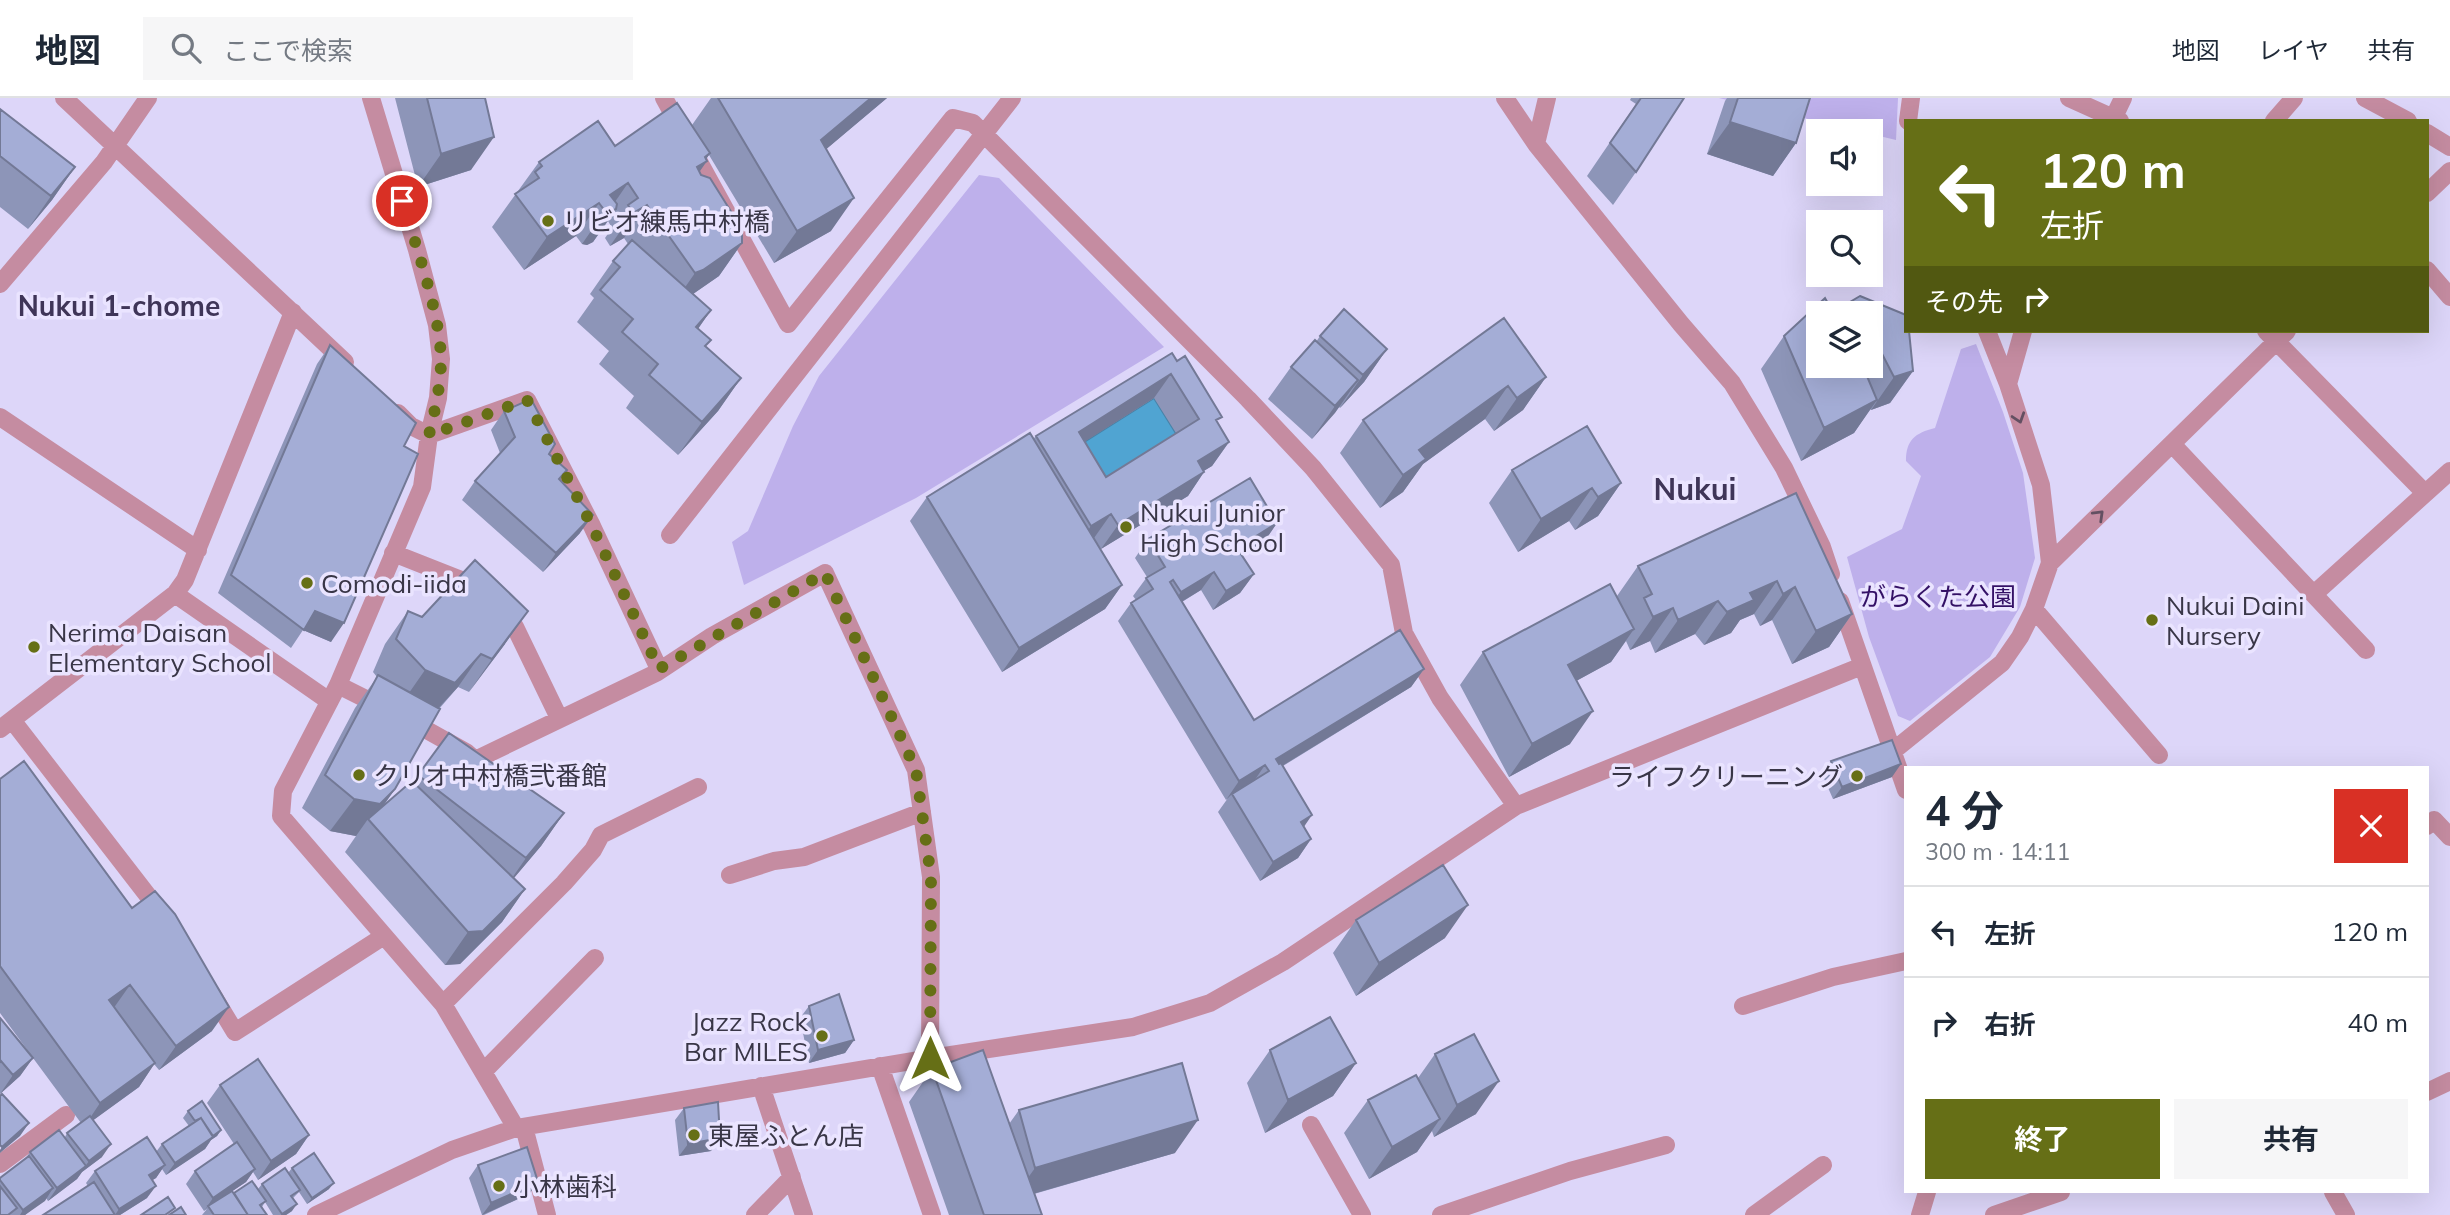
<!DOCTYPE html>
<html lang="ja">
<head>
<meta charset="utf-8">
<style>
	:root { --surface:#fff; --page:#f6f6f7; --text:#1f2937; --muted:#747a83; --line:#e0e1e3; --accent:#666f16 }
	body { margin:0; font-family:Mulish,"Noto Sans JP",sans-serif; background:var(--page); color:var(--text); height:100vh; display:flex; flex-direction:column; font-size:26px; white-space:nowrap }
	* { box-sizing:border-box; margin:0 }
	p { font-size:23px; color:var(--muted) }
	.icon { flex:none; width:38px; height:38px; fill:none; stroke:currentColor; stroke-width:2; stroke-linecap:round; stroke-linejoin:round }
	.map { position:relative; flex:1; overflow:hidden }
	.panel { position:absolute; left:1904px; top:668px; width:525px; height:427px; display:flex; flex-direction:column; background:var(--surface); border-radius:0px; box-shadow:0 7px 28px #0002 }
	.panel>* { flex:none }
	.hud { position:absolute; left:1904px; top:21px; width:525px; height:214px; border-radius:0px; box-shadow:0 7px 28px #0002; background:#666f16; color:#fff; overflow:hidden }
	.buttons { position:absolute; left:1806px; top:21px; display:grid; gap:14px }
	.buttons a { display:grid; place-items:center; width:77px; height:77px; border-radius:0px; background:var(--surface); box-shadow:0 7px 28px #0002; font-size:35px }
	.pin { position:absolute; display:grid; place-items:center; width:60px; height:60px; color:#fff; margin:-30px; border:4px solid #fff; border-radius:50%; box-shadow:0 2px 7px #0007 }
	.me { position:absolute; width:77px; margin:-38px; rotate:0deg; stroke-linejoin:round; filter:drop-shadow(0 0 5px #0008) }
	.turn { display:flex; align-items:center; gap:24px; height:147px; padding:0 21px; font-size:32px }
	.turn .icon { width:91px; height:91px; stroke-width:2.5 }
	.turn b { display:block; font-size:49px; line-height:60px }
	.then { display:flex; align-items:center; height:66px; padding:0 21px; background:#0003; gap:14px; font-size:26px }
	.round { display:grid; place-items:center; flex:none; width:74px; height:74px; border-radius:0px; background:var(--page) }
	.headline { display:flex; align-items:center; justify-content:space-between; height:119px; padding:0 21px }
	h1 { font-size:42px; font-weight:700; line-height:52px }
	.button { display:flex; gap:14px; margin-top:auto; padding:14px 21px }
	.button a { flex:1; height:80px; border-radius:0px; background:var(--accent); color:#fff; font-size:28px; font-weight:700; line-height:80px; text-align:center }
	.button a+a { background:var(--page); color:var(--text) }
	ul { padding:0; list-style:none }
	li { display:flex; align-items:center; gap:21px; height:91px; padding:0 21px; border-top:2px solid var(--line) }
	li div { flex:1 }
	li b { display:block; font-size:26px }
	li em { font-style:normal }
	header { display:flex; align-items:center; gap:42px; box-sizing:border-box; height:98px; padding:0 35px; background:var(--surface); border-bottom:2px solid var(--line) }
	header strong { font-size:33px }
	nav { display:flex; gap:38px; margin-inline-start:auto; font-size:24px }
	.search { width:490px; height:63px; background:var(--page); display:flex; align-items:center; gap:18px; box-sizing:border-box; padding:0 24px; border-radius:0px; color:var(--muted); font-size:26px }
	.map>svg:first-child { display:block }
	.green { fill:#beb0eb }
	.water { fill:#50a4d2; stroke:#4983a8; stroke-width:2 }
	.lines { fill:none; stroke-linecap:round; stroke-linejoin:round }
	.minor { stroke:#c58ca1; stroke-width:18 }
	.wall { fill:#8d95b8; fill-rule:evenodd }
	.shaded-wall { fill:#737996 }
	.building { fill:#a4add6; stroke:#737996; stroke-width:2; fill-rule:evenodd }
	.oneway { stroke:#635062 }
	.route { stroke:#666f16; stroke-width:12; stroke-dasharray:0 21.6 }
	.poi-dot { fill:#666f16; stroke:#eae4ff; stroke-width:2.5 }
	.labels { text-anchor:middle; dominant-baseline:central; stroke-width:7; stroke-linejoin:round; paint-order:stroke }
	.poi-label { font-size:26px; fill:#393647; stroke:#eae4ff; text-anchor:start }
	.park-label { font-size:26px; fill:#341166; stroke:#eae4ff }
	.neighbourhood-label { font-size:28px; font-weight:bold; fill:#3f3558; stroke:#eae4ff }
	.quarter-label { font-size:30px; font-weight:bold; fill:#3f3558; stroke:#eae4ff }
</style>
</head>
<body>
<header>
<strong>地図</strong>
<div class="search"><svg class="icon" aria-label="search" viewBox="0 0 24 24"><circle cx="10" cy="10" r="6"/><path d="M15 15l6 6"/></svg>ここで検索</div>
<nav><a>地図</a><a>レイヤ</a><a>共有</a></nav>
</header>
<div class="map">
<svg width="2450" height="1117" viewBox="0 0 2450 1117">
	<rect width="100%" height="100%" fill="#ddd6f9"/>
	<path class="green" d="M1719,0H1898L1896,42L1871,36V33H1859Z
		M979,77L999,80L1164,249L916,400L744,487L732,444L748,433L793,328L819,278Z
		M1976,246L2003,314L2023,375L2035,460L2020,509L1990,559L1910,623L1898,618L1869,539L1847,459L1902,431L1921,378L1906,363C1906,342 1915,335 1935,330L1961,251Z"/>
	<path class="water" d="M1154,300L1182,345L1089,403L1062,358Z"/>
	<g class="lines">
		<path class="minor" d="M64,0L345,264
			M371,0L417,152L437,227L441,261L438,300L429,337L422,389L338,587L283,693L281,718L443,906L516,1030
			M664,0L788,226L953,20L973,25L1248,301L1313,370L1391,467L1404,535L1440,600L1516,708
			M1505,0L1536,46L1681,226L1732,285L1784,370L1822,449L1831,476
			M2069,0L2120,23
			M2365,0L2408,23
			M1908,23L1911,0
			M2112,23L2123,0
			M2274,23L2294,0
			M2427,35L2450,49
			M1536,46L1547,0
			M2427,95L2450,73
			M2427,172L2450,199
			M0,186L104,64L148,0
			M2266,233L2425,395
			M2008,286L2023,233
			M398,315L411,328L429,337L527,302L592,428L659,571
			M0,319L198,452
			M2172,346L2366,552
			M670,437L1012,0
			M393,455L464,483L477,495
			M2050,465L2287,233
			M175,496L329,603
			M2314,496L2450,373
			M1840,503L1906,692
			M2034,511L2159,657
			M498,514L515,529L559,620
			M338,587L382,609
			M407,621L466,654L475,662L656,575L712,538L825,475L916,672L931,779L930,960
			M12,622L162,816
			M0,631L175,496L185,482L293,214
			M1893,653L2002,565L2020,539L2034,511L2050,465L2041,387L2008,286L1987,233
			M2427,728L2434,722L2450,739
			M730,777L774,763L804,759L922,714
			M212,896L235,934L384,838
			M443,906L564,785L593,752L601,737L698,689
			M1743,908L1833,879L1906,863
			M880,968L932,1117
			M483,974L595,860
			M761,988L804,1117
			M2427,994L2450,983
			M1311,1027L1362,1117
			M524,1029L547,1117
			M0,1066L66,1017
			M2333,1094L2346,1117
			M316,1117L452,1052L516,1030L930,960L1133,929L1210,905L1283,864L1516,708L1862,568
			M755,1117L792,1079
			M1441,1117L1570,1073L1666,1047
			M1754,1117L1823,1067
			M1920,1117L1927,1094
			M1994,1117L2061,1094"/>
	</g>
	<path class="wall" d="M395,0H485L471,72L418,89Z
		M711,0H887L826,51L831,133L774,165L709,57L706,61L699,74L701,77L742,145L719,178L693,196L711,212L698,231L706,249L741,280L718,313L678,357L626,310L634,298L599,266L609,253L577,224L594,200L590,196L613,163L628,146L624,140L610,148L605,140L612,130L608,123L593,144L587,147L582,146L576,138L524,172L492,129L539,64L615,48L692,27Z
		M1631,0H1684L1636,74L1613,107L1587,78L1636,6L1630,2Z
		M1727,0H1810L1796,45L1773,78L1707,56L1725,3Z
		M0,11L75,69L52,102L28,131L0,109Z
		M1833,214L1913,273L1890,305L1871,312L1870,311L1854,335L1801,363L1761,271L1784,238Z
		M1320,238L1387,251L1364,284L1340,310L1339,309L1312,341L1268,301L1291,269L1316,244Z
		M330,247L404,348L331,544L303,532L291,550L218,495L317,266Z
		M1177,263L1229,344L1212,368L1203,373L1204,374L1188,398L1101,451L1094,440L1122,487L1105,511L1002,574L910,423L927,399L1033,341L1036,338ZM1154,300L1176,335L1106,379L1085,343Z
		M1546,279L1523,312L1494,333L1485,321L1423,366L1403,394L1380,410L1340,355L1363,322Z
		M504,313L549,356L580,435L543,474L462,402L475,383L500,355L491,332Z
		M1512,372L1621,385L1598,418L1575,432L1569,423L1518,454L1489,405Z
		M1796,395L1852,516L1829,549L1792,566L1772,522L1760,528L1754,516L1740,522L1731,535L1704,547L1695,536L1655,555L1650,543L1630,552L1626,543L1611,564L1576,583L1570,646L1509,679L1460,587L1483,554L1617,498L1638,468Z
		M1277,425L1264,444L1242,458L1254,476L1240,495L1213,512L1201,492L1182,504L1254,622L1424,571L1411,589L1283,668L1304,729L1311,741L1298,760L1260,783L1218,714L1228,700L1226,702L1118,523L1131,505L1136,502L1133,498L1147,479L1135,460L1148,441Z
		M408,513L422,519L505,546L469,594L458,589L439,611L395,691L384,707L413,684L449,635L564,715L541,748L514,780L525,791L502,824L460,866L445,867L345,754L356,738L330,733L302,710L355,610L377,579L373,574L385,546Z
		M1831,663L1892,679L1833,701L1822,676Z
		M0,681L212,933L159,972L154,966L139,989L93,1022L102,1059L82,1074L77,1081L48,1103L46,1100L25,1117H0V1080L26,1060L30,1054L65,1039L67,1035L81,1025L33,960L20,978L0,996V920L31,957L0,915Z
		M1356,822L1445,840L1356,898L1333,855Z
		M809,908L854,942L845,955L809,965L800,920Z
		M1270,952L1356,965L1333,998L1265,1035L1247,985Z
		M1435,956L1476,1016L1434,1039L1432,1033L1417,1054L1369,1081L1344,1035L1368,1002L1418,980Z
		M932,971L1009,1026L1019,1012L1175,1055L1034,1096L1042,1117H949L909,1004Z
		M220,987L309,1037L296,1056L258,1082L253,1074L246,1084L232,1093L234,1095L258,1091L262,1086L288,1075L292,1070L329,1091L307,1106L299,1094L293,1100L292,1113L286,1117H273L265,1104L262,1109L267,1117H202L207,1111L204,1113L186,1086L195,1073L234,1046L207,1005Z
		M684,1010L711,1053L679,1058L675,1022Z
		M188,1013L221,1032L217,1038L211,1042L205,1051L166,1077L162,1071L156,1080L152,1082L147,1100L120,1117H43L88,1088L86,1085L95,1073L156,1054L162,1046L189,1028L183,1020Z
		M478,1067L538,1084L529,1096L484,1117H482L469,1080Z"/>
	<path class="shaded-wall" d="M871,0H887L798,75L821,42Z
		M1730,24L1796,45L1773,78L1707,56Z
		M494,39L471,72L418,89L441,56Z
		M710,55L703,66L707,63L684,96L674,102L705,59Z
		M75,69L52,102L28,131L51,98Z
		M628,85L608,114L616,111L593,144L587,147L582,146L605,113L610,97Z
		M854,100L831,133L774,165L797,133Z
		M599,105L576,138L524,172L547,139Z
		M647,107L624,140L610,148L633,115Z
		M742,145L719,178L680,205L672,208L695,175Z
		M711,212L688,245L696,229Z
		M1879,250L1871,262V254Z
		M1387,251L1364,284L1340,310L1363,277Z
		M1877,266L1853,299L1865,271Z
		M1913,273L1890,305L1871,312L1894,279Z
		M1171,276L1154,300L1062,358L1079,334Z
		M1546,279L1523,312L1494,333L1517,300Z
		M741,280L718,313L678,357L702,324Z
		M1358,282L1335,315L1312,341L1335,308Z
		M1508,288L1485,321L1423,366L1403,394L1380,410L1403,377L1419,352Z
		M1877,302L1854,335L1801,363L1824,330Z
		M1229,344L1212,368L1181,387L1198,363Z
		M1204,374L1188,398L1101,451L1118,427Z
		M1621,385L1598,418L1575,432L1598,399Z
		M1592,390L1569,423L1518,454L1541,421Z
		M1111,416L1094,440L1074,452L1091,428Z
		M593,417L580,435L543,474L556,455Z
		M1277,425L1264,444L1224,469L1237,450Z
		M1214,474L1201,492L1168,512L1181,494Z
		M1254,476L1240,495L1213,512L1226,493Z
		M1777,483L1754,516L1740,522L1731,535L1704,547L1727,514L1750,495Z
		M1122,487L1105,511L1002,574L1019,550Z
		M1795,489L1772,522L1760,528L1783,496Z
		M1718,503L1695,536L1655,555L1678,522Z
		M1673,510L1650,543L1630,552L1653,519Z
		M315,513L344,525L331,544L303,532Z
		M528,513L505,546L469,594L492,561Z
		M1852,516L1829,549L1792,566L1816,533Z
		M1634,531L1611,564L1545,600L1568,567Z
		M481,556L458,589L432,617L402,605L425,572Z
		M1424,571L1411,589L1264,679L1276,661Z
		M1593,613L1570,646L1509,679L1532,646Z
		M1901,666L1892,679L1833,701L1842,689Z
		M1265,667L1252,686L1232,696L1226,702L1239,683Z
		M395,691L371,725L368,721L356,738L330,733L354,701Z
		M564,715L541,748L503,793L526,760Z
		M1312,717L1299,736L1301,724Z
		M1311,741L1298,760L1260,783L1273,764Z
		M525,791L502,824L460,866L445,867L468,834Z
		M1468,807L1445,840L1356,898L1379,865Z
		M130,887L113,911L109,902Z
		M229,909L212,933L159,972L176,948Z
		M854,942L845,955L809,965L818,952Z
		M33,960L20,978L0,996L13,977Z
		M155,965L139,989L84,1029L100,1005Z
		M1356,965L1333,998L1265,1035L1288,1002Z
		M1499,983L1476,1016L1434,1039L1457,1007Z
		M1440,1021L1417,1054L1369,1081L1392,1049Z
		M1198,1022L1175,1055L1012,1102L1035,1070Z
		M29,1025L20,1038L0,1055V1052L2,1049Z
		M221,1032L217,1038L211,1042L205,1051L166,1077L175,1065Z
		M309,1037L296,1056L258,1082L271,1063Z
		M720,1040L711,1053L679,1058L688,1046Z
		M111,1046L102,1059L82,1074L77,1081L48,1103L57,1090L84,1070L89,1063Z
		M165,1067L156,1080L140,1090L149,1077Z
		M255,1071L246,1084L209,1109L208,1108L204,1113L213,1100Z
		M538,1084L529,1096L482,1117L491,1105Z
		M334,1085L329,1091L307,1106L312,1100Z
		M156,1088L147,1100L120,1117H115L119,1111Z
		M53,1090L45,1103L25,1117H20L23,1112Z
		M297,1106L292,1113L286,1117H281Z"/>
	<path class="building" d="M427,0H485L494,39L441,56Z
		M718,0H871L821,42L854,100L797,133Z
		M1641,0H1684L1636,74L1610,45Z
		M1738,0H1810L1796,45L1730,24Z
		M677,5L710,55L705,59L707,63L697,69L701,77L710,80L742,131V145L703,172L695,175L647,107L633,115L628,107L638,100L628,85L610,97L617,106L616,111L610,114L605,113L599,105L547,139L515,96L539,80L535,74L542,68L539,64L598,23L615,48Z
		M0,11L75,69L51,98L0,58Z
		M632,142L711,212L696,229L711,242L705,248L741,280L702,324L649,277L658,266L622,234L633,221L600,192L620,169L613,163Z
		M1860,198L1906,217V233H1909L1913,273L1894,279L1879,250L1871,253L1877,266L1864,271L1877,302L1824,330L1784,238L1825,200L1833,214ZM1818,215H1871V268H1818Z
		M1344,211L1387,251L1363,277L1320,238Z
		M1504,220L1546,279L1517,300L1508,288L1419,352L1426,361L1403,377L1363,322Z
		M1315,242L1358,282L1335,308L1291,269Z
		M330,247L416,325L404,348L418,356L344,525L315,513L304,532L231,477Z
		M1172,255L1177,263L1185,258L1222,319L1216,322L1229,344L1198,363L1204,374L1118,427L1111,416L1091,428L1036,338ZM1171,276L1199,321L1106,379L1079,334Z
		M531,301L555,346L549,356L567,372L559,381L593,417L556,455L475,383L515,339L504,313Z
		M1587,328L1621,385L1598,399L1592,390L1541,421L1512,372Z
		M1030,335L1122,487L1019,550L927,399Z
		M1250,380L1277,425L1237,450L1254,476L1226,493L1214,474L1181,494L1173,482L1170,484L1254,622L1400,532L1424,571L1276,661L1279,666L1281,665L1312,717L1301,724L1311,741L1273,764L1232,696L1269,673L1265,667L1239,683L1131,505L1153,491L1146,480L1165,469L1148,441Z
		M1796,395L1852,516L1816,533L1795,489L1783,496L1777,483L1750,495L1754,502L1727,514L1718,503L1678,522L1673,510L1653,519L1644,500L1652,496L1638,468Z
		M475,462L528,513L492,561L481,556L455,585L425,572L396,541L408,513L422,519Z
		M1610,486L1634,531L1568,567L1593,613L1532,646L1483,554Z
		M378,577L440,611L395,691L380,706L354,701L325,677Z
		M449,635L564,715L526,760L418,677Z
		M1892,642L1901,666L1842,689L1831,663Z
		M24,663L132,810L155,793L175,816L229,909L176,948L130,887L109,902L155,965L100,1005L0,868V681Z
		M412,683L525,791L483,833L468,834L368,721Z
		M1443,767L1468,807L1379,865L1356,822Z
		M839,896L854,942L818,952L809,908Z
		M1330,919L1356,965L1288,1002L1270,952Z
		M0,920L33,960L13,977L1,963L0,964Z
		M1474,936L1499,983L1457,1007L1435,956Z
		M983,952L1042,1117H984L932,971Z
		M258,961L309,1037L271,1063L220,987Z
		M1182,965L1198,1022L1035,1070L1019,1012Z
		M1416,977L1440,1021L1392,1049L1368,1002Z
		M2,996L29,1025L2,1049L0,1047V998Z
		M202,1003L221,1032L213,1038L201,1020L195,1023L188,1013Z
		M718,1004L720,1040L688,1046L684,1010Z
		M90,1018L111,1046L89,1063L67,1035Z
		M201,1020L213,1039L175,1065L162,1046Z
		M59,1032L86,1068L57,1090L30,1054Z
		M147,1039L165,1067L149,1077L156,1088L119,1111L95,1073Z
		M237,1044L255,1071L213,1100L195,1073Z
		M527,1049L538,1084L491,1105L478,1067Z
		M314,1055L334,1085L312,1100L292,1070Z
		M29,1058L53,1090L23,1112L0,1082V1080Z
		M285,1070L300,1092L291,1098L297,1106L282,1116L262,1086Z
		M252,1083L266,1103L260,1107L267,1117H248L234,1095Z
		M94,1084L115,1117H43Z
		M0,1088L17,1110L8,1117H0Z
		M232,1093L248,1117H214L208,1108Z
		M168,1099L175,1110L165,1117H141Z
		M181,1109L186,1117H169Z"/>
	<defs><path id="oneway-chevron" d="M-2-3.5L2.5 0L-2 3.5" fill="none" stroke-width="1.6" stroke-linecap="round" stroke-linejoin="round" transform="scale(1.75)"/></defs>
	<g class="oneway">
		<use href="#oneway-chevron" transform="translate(2019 320) rotate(72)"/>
		<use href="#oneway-chevron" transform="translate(2099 417) rotate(-44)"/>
	</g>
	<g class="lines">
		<path class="route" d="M402,103C416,148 440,215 441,261C441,287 435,312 429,337L527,302L592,428L659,571L825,475L916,672L931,779L930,960"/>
	</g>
	<g class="poi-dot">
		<circle cx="548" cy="123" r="7"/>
		<circle cx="1126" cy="429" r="7"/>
		<circle cx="307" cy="485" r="7"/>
		<circle cx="2152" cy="522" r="7"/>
		<circle cx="34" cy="549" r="7"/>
		<circle cx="359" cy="677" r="7"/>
		<circle cx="1857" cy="678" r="7"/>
		<circle cx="822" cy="938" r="7"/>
		<circle cx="694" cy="1037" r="7"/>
		<circle cx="499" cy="1088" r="7"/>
	</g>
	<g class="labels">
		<g class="poi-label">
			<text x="562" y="123">リビオ練馬中村橋</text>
			<text x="1140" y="414">Nukui Junior<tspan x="1140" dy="30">High School</tspan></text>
			<text x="321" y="485">Comodi-iida</text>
			<text x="2166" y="507">Nukui Daini<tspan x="2166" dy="30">Nursery</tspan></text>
			<text x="48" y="534">Nerima Daisan<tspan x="48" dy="30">Elementary School</tspan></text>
			<text x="373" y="677">クリオ中村橋弐番館</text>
			<text x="1843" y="678" text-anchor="end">ライフクリーニング</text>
			<text x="808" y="923" text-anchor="end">Jazz Rock<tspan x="808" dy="30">Bar MILES</tspan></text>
			<text x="708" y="1037">東屋ふとん店</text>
			<text x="513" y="1088">小林歯科</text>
		</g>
		<g class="park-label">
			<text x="1938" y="498">がらくた公園</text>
		</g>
		<g class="neighbourhood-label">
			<text x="119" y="207">Nukui 1-chome</text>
		</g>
		<g class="quarter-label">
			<text x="1695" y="391">Nukui</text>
		</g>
	</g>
</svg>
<div class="buttons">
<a><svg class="icon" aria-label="sound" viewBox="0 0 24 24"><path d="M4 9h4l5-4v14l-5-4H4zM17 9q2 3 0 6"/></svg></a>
<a><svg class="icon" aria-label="search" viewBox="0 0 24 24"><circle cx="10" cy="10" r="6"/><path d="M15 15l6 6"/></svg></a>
<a><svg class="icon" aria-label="layers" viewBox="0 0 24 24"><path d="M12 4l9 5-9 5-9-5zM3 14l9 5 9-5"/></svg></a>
</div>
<div class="pin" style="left:402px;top:103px;background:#d93025"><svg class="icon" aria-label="arrive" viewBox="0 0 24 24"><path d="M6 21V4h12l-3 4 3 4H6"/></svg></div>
<svg class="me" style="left:930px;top:960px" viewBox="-20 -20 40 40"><path d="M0-17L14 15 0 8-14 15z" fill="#666f16" stroke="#fff" stroke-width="4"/></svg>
<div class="hud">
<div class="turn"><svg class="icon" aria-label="left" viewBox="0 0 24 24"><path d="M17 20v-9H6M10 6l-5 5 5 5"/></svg><div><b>120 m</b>左折</div></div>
<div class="then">その先<svg class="icon" aria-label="right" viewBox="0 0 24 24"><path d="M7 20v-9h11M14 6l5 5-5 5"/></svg></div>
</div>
<section class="panel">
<div class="headline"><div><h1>4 分</h1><p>300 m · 14:11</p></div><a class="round" style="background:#d93025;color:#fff"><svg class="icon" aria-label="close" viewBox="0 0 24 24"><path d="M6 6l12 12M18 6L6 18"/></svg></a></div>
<ul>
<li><svg class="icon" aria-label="left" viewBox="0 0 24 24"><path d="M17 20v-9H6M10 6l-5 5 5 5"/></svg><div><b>左折</b></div><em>120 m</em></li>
<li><svg class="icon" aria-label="right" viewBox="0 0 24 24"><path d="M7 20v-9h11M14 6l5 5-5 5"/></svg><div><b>右折</b></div><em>40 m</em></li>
</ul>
<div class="button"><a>終了</a><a>共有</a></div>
</section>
</div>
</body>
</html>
